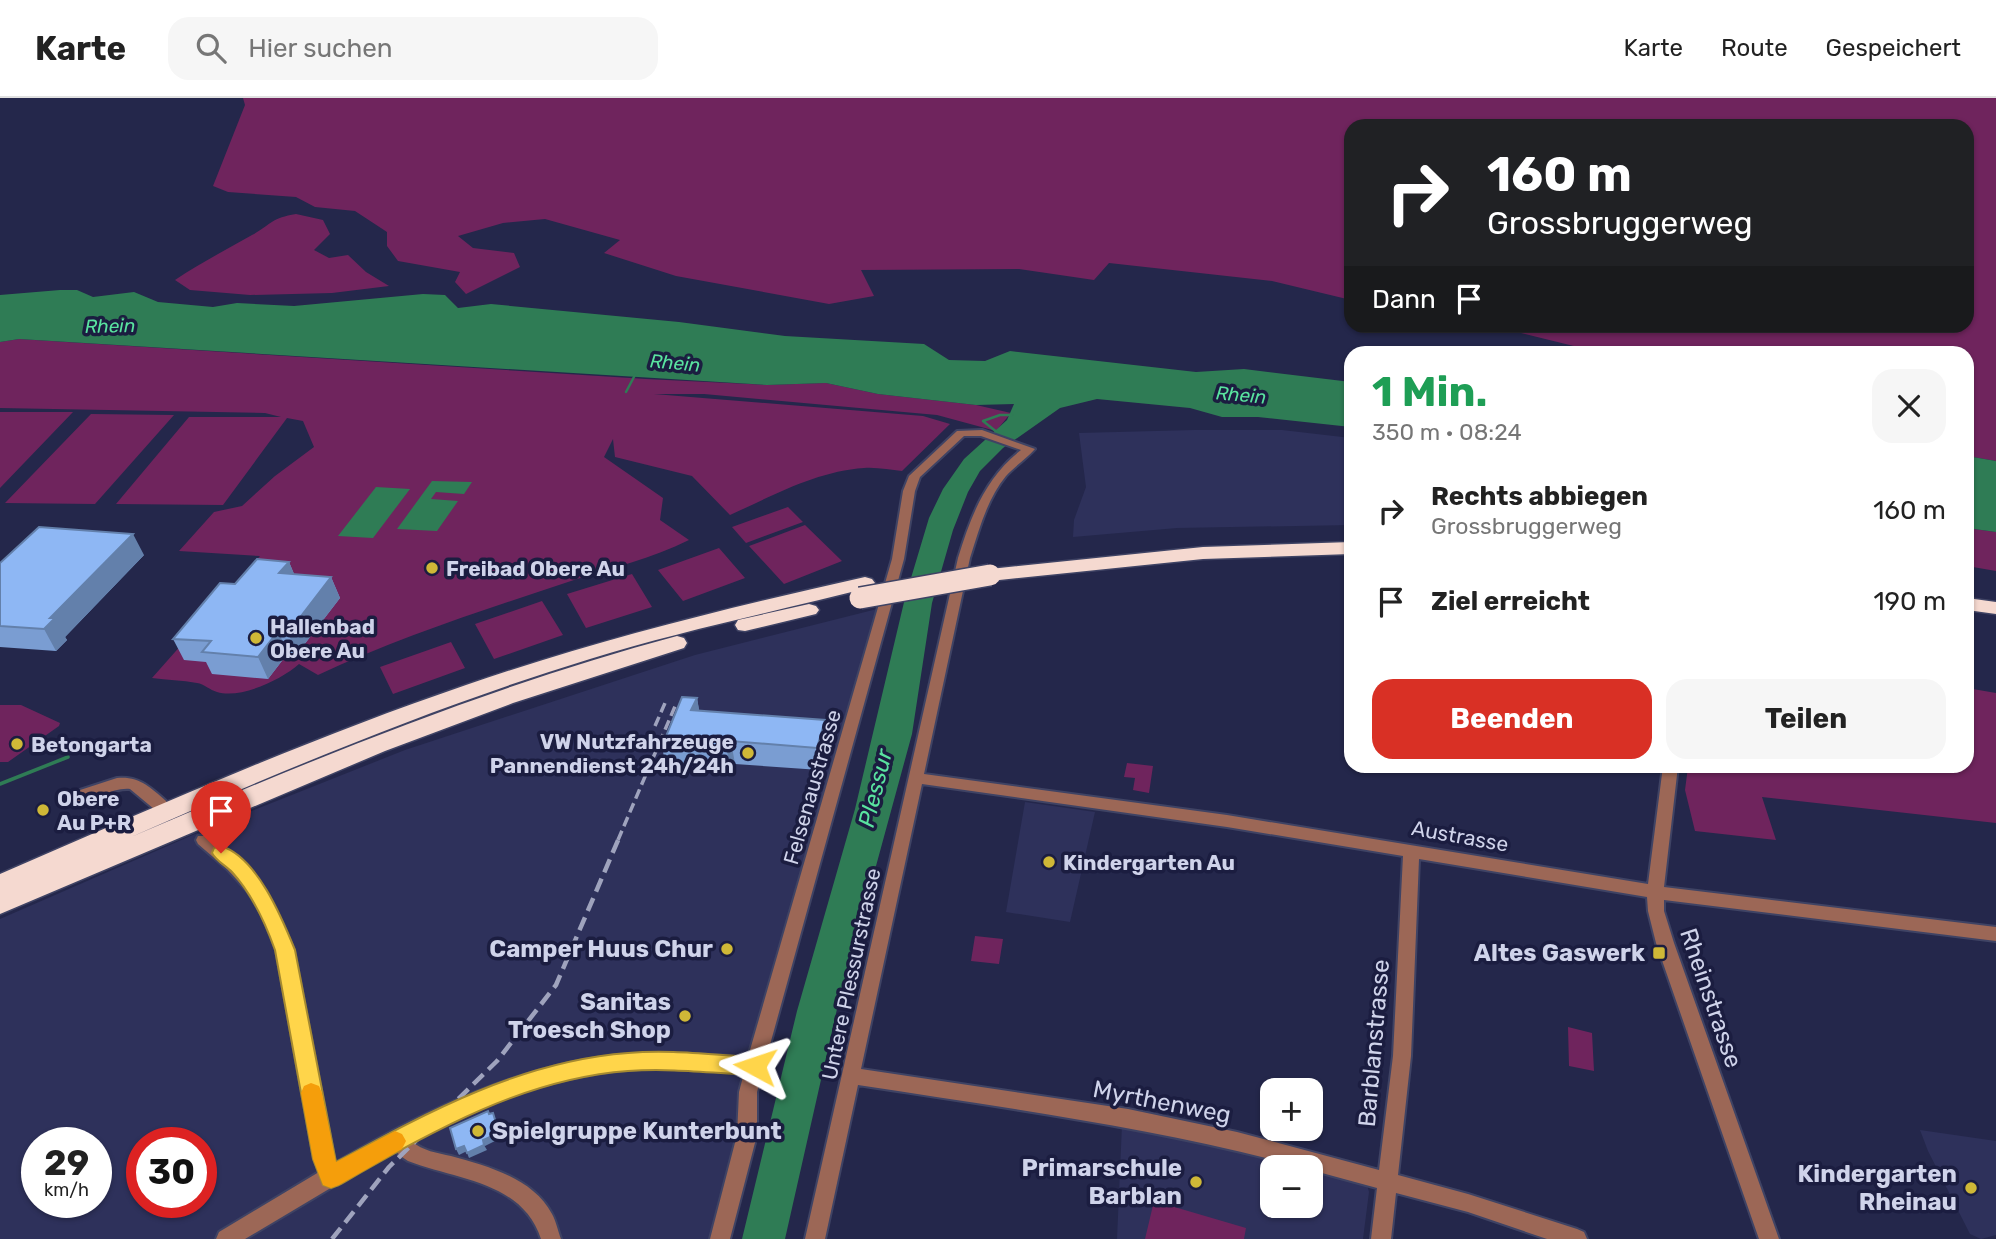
<!DOCTYPE html>
<html lang="de">
<head>
<meta charset="utf-8">
<style>
	:root { --surface:#fff; --page:#f6f6f6; --text:#222; --muted:#767676; --line:#e0e0e0; --accent:#d93025 }
	body { margin:0; font-family:Rubik,sans-serif; background:var(--page); color:var(--text); height:100vh; display:flex; flex-direction:column; font-size:26px; white-space:nowrap }
	* { box-sizing:border-box; margin:0 }
	p { font-size:23px; color:var(--muted) }
	.icon { flex:none; width:38px; height:38px; fill:none; stroke:currentColor; stroke-width:2; stroke-linecap:round; stroke-linejoin:round }
	.map { position:relative; flex:1; overflow:hidden }
	.panel { position:absolute; left:1344px; top:248px; width:630px; height:427px; display:flex; flex-direction:column; background:var(--surface); border-radius:21px; box-shadow:0 2px 5px #0004 }
	.panel>* { flex:none }
	.banner { position:absolute; left:1344px; top:21px; width:630px; height:214px; border-radius:21px; box-shadow:0 2px 5px #0004; background:#202124; color:#fff; overflow:hidden }
	.controls { position:absolute; left:1260px; top:980px; display:grid; gap:14px }
	.controls a { display:grid; place-items:center; width:63px; height:63px; border-radius:14px; background:var(--surface); box-shadow:0 2px 5px #0004; font-size:35px }
	.speed { position:absolute; left:21px; top:1029px; display:flex; gap:14px; font-size:35px; font-weight:700; text-align:center }
	.speed>* { display:grid; place-content:center; width:91px; height:91px; border-radius:50%; background:var(--surface); box-shadow:0 2px 5px #0004; line-height:1 }
	.speed small { font-size:18px; font-weight:400 }
	.speed .limit { border:10px solid #d22; background:#fff; color:#111 }
	.pin { position:absolute; display:grid; place-items:center; width:60px; height:60px; color:#fff; margin:-72px -30px; border-radius:50% 50% 50% 0; rotate:-45deg; box-shadow:0 0 7px #0007 }
	.pin .icon { rotate:45deg }
	.me { position:absolute; width:77px; margin:-38px; rotate:275deg; stroke-linejoin:round; filter:drop-shadow(0 0 5px #0008) }
	.turn { display:flex; align-items:center; gap:24px; height:147px; padding:0 28px; font-size:32px }
	.turn .icon { width:91px; height:91px; stroke-width:2.5 }
	.turn b { display:block; font-size:49px; line-height:60px }
	.then { display:flex; align-items:center; height:66px; padding:0 28px; background:#0003; gap:14px; font-size:26px }
	.round { display:grid; place-items:center; flex:none; width:74px; height:74px; border-radius:21px; background:var(--page) }
	.head { display:flex; align-items:center; justify-content:space-between; height:119px; padding:0 28px }
	h1 { font-size:42px; font-weight:700; line-height:52px; color:#1e9e55 }
	.primary-button { display:flex; gap:14px; margin-top:auto; padding:14px 28px }
	.primary-button a { flex:1; height:80px; border-radius:21px; background:var(--accent); color:#fff; font-size:28px; font-weight:700; line-height:80px; text-align:center }
	.primary-button a+a { background:var(--page); color:var(--text) }
	ul { padding:0; list-style:none }
	li { display:flex; align-items:center; gap:21px; height:91px; padding:0 28px }
	li div { flex:1 }
	li b { display:block; font-size:26px }
	li em { font-style:normal }
	header { display:flex; align-items:center; gap:42px; box-sizing:border-box; height:98px; padding:0 35px; background:var(--surface); border-bottom:2px solid var(--line) }
	header strong { font-size:33px }
	nav { display:flex; gap:38px; margin-inline-start:auto; font-size:24px }
	.search { width:490px; height:63px; background:var(--page); display:flex; align-items:center; gap:18px; box-sizing:border-box; padding:0 24px; border-radius:21px; color:var(--muted); font-size:26px }
	.map>svg:first-child { display:block }
	.built { fill:#2e315b; fill-rule:evenodd }
	.green { fill:#6f245d }
	.water { fill:#2f7c55 }
	.lines { fill:none; stroke-linecap:round; stroke-linejoin:round }
	.stream-far1 { stroke:#2f7c55; stroke-width:2.5 }
	.stream { stroke:#2f7c55; stroke-width:3.5 }
	.street-casing { stroke:#3f4364; stroke-width:4 }
	.highway-casing { stroke:#3f4364; stroke-width:3 }
	.street { fill:#9c6756; fill-rule:evenodd }
	.highway { fill:#f5d9d0; fill-rule:evenodd }
	.rail-far1 { stroke:#9fa3bd; stroke-width:3.5; stroke-dasharray:10 5; stroke-linecap:butt }
	.rail { stroke:#9fa3bd; stroke-width:4.5; stroke-dasharray:14 7; stroke-linecap:butt }
	.highway-bridge-casing { stroke:#3f4364; stroke-width:24; stroke-linecap:butt }
	.highway-bridge { stroke:#f5d9d0; stroke-width:21 }
	.wall { fill:#7a9dd2 }
	.shaded-wall { fill:#6380ab }
	.building { fill:#8eb7f4; stroke:#6380ab; stroke-width:2 }
	.route { fill:#ffd54a; stroke:#a68a30; stroke-width:2 }
	.slow { fill:#f59e0b }
	.poi-dot { fill:#cfb837; stroke:#1b1d40; stroke-width:2.5 }
	.labels { text-anchor:middle; dominant-baseline:central; stroke-width:7; stroke-linejoin:round; paint-order:stroke }
	.far-water-label { font-size:19px; font-style:italic; fill:#59e39f; stroke:#1b1d40 }
	.poi-label { font-size:21px; font-weight:bold; fill:#cfd3ea; stroke:#1b1d40; text-anchor:start }
	.street-label { font-size:21px; fill:#cfd3ea; stroke:#1b1d40 }
	.water-label { font-size:23px; font-style:italic; fill:#59e39f; stroke:#1b1d40 }
	.near-poi-label { font-size:24px; font-weight:bold; fill:#cfd3ea; stroke:#1b1d40; text-anchor:end }
	.near-street-label { font-size:24px; fill:#cfd3ea; stroke:#1b1d40 }
</style>
</head>
<body>
<header>
<strong>Karte</strong>
<div class="search"><svg class="icon" aria-label="search" viewBox="0 0 24 24"><circle cx="10" cy="10" r="6"/><path d="M15 15l6 6"/></svg>Hier suchen</div>
<nav><a>Karte</a><a>Route</a><a>Gespeichert</a></nav>
</header>
<div class="map">
<svg width="1996" height="1141" viewBox="0 0 1996 1141">
	<rect width="100%" height="100%" fill="#24274b"/>
	<path class="built" d="M1194,332H1282L1351,340V427L1177,430L1073,439L1074,422L1086,389L1079,335Z
		M885,509L748,994L720,1141H0V821L211,729L405,652L695,557ZM37,1045H96V1104H37ZM142,1045H201V1104H142Z
		M1025,704L1095,714L1070,824L1006,814Z
		M1122,1027L1272,1058L1359,1081L1367,1087L1369,1094L1363,1141H1117ZM1272,1069H1311V1108H1272Z
		M1920,1032L1996,1043V1137L1981,1141L1970,1136L1928,1053Z"/>
	<path class="green" d="M243,0H1996V363L1967,358V256L1602,255L1493,228H1967V28H1351V202L1272,183L1109,165L1094,182L1019,171L861,172L874,198L829,206L676,178L604,155L620,142L545,121L503,125L458,138L473,150L514,155L520,169L466,196L455,184L460,174L398,163L387,148V134L355,113L315,109L296,99L228,94L213,88L245,7Z
		M296,116L323,122L330,136L314,152L329,160L348,157L366,174L389,188L332,195L250,197L190,192L175,182C200,165 226,152 252,137C272,126 271,120 296,116Z
		M19,241L646,281L767,287L826,285L878,296L976,307L1011,315L996,333L937,317L704,296H654L923,318L950,326L902,373C890,372 877,369 864,370C817,373 772,398 730,417L692,378L615,359L613,341L604,359L663,400L660,422L689,442C652,460 613,470 574,482C487,511 401,538 318,577L299,566C281,582 241,601 217,594C210,592 204,586 197,585C182,582 167,582 152,580L260,458L179,453L214,414L242,408L275,378L314,349L303,323L287,320L223,407L116,406L189,319H281L265,315L0,310V244Z
		M0,314H73L0,390Z
		M91,316L174,317L95,406L5,405Z
		M788,409L803,424L746,445L732,429Z
		M805,427L842,463L784,486L749,448Z
		M1967,430L1996,434V473L1967,468Z
		M719,450L745,480L683,503L658,472Z
		M632,476L652,509L586,530L567,496Z
		M542,503L563,537L494,561L475,526Z
		M451,544L465,570L393,596L380,569Z
		M1967,590L1996,595V725L1762,699L1776,742L1695,733L1685,692L1688,669L1967,668Z
		M0,607H21L60,625L59,628L8,664H0Z
		M1127,665L1153,668L1149,695L1133,692L1135,680L1124,679Z
		M975,838L1003,841L999,866L971,863Z
		M1568,929L1592,935L1594,973L1569,968Z
		M1154,1103L1246,1130L1244,1141H1145Z"/>
	<path class="water" d="M60,192H77L93,199L134,194L158,204L213,209L237,205L294,208L423,196L445,197L458,210L491,206L679,224L785,238L924,246L949,262L985,263L1010,253L1196,274L1244,271L1351,284V329L1258,319H1222L1190,310L1097,301L1060,310L1003,350L980,373L968,394L953,432L932,505L912,636L837,911L785,1141H742L797,913L855,711L905,500L929,420L943,391L964,361L1007,322L1014,306L976,307L878,296L826,285L767,287L19,241L0,244V197Z
		M1967,358L1996,363V434L1967,430Z
		M432,383L472,384L464,396L436,394L431,401L458,403L437,433L397,431Z
		M376,389L410,391L373,440L338,438Z"/>
	<g class="lines">
		<path class="stream-far1" d="M626,294L635,277
			M998,335L983,323L1000,317H1012"/>
		<path class="stream" d="M0,686L68,659"/>
		<defs>
			<path id="street" d="M982,332L1035,351C1026,361 1015,368 1006,378C987,401 979,432 970,460L924,676L1227,717L1648,786L1663,668H1678L1664,789L1996,829V843L1664,802V813L1674,845L1779,1141H1759L1656,845L1648,813L1647,799L1419,761L1411,958L1398,1077L1468,1096L1577,1131L1584,1134L1587,1141H1547L1468,1114L1396,1095L1391,1141H1371L1377,1090L1311,1072V1069H1301C1156,1030 1007,1010 858,987L825,1141H805L958,460C971,418 985,380 1021,352L981,338H964L920,379L915,393L904,461L757,994V1037L730,1141H710L737,1037L739,994L744,975C710,973 676,969 642,971C561,975 482,1004 412,1043C422,1053 438,1055 451,1058C487,1068 533,1080 552,1116C556,1123 558,1133 561,1141H541C522,1083 457,1082 408,1063L399,1057L396,1051L245,1141H216L219,1134L319,1074L314,1061L276,852L262,817L248,794L227,771L198,746L196,742L198,738H210C253,772 273,802 294,852L335,1065C426,1012 524,964 630,956C670,953 709,957 748,959L892,461L903,393L909,378L957,333ZM922,686L1227,729L1403,758L1393,958L1379,1072L1237,1034L1128,1011L861,971Z
				M117,680C139,678 150,689 166,703L168,707L166,711H154L130,691C111,689 90,706 74,702L71,698L74,694Z"/>
			<path id="highway" d="M1351,444V456L1203,461L990,483L980,477L990,471L1203,449Z
				M865,479L872,481L875,485L872,489C778,513 683,532 590,561C433,609 281,673 131,739C309,663 490,588 677,538L684,540L687,545L684,550L513,605L385,653L0,816V776C154,709 308,641 466,587C597,542 730,509 865,479Z
				M1967,500L1996,504V516L1967,512Z
				M809,506L816,508L819,512L816,516L745,533L738,532L735,527L738,522Z"/>
		</defs>
		<use href="#street" class="street-casing"/>
		<use href="#highway" class="highway-casing"/>
		<use href="#street" class="street"/>
		<use href="#highway" class="highway"/>
		<path class="rail-far1" d="M655,628L665,605
			M618,742L676,606"/>
		<path class="rail" d="M332,1141L389,1069L497,963L556,887L619,740"/>
		<defs>
			<path id="highway-bridge" d="M860,500L990,477"/>
		</defs>
		<use href="#highway-bridge" class="highway-bridge-casing"/>
		<use href="#highway-bridge" class="highway-bridge"/>
	</g>
	<path class="wall" d="M144,457L65,539L67,542L56,553L0,549V465Z
		M289,464L294,476L331,479L340,500L297,556L288,555L268,581L212,576L206,564L184,562L173,541Z
		M697,600L699,613L825,622L827,644L820,672L735,666L731,676L666,671L662,648Z"/>
	<path class="shaded-wall" d="M133,436L144,457L65,539L67,542L56,553L44,531L50,520Z
		M289,464L298,485L279,475Z
		M331,479L340,500L297,556L288,535Z
		M278,533L288,555L268,581L258,559Z
		M697,600L701,622L691,612Z
		M825,622L827,644L820,672L817,650Z
		M731,643L735,666L731,676L727,653Z
		M493,1015L501,1040L485,1048L483,1042Z
		M484,1047L487,1052L469,1060L467,1055Z
		M464,1048L467,1053L459,1057L456,1051Z"/>
	<path class="building" d="M39,429L133,436L50,520H55L44,531L0,528V465Z
		M257,461L289,464L279,475L331,479L288,535L278,533L258,559L202,554L211,543L173,541L220,485L235,486Z
		M682,599L697,600L691,612L825,622L817,650L731,643L727,653L662,648Z
		M488,1013L489,1016L493,1015L499,1035L483,1042L484,1047L467,1055L464,1048L456,1051L450,1030Z"/>
	<path class="route" d="M221,748C257,759 282,820 295,852L336,1064C428,1014 521,963 628,955C670,951 713,957 755,959L763,962L766,968L763,975L755,977C713,975 670,970 628,973C521,981 430,1035 339,1087L331,1090L323,1087L313,1061L275,852C265,824 252,796 232,774C225,767 216,763 212,755L214,750Z"/>
	<path class="slow" d="M311,985L319,988L322,995L336,1064L395,1033L402,1036L406,1043L402,1051L339,1087L331,1090L323,1087L313,1061L301,995L304,988Z"/>
	<g class="poi-dot">
		<circle cx="432" cy="470" r="7"/>
		<circle cx="256" cy="540" r="7"/>
		<circle cx="17" cy="646" r="7"/>
		<circle cx="748" cy="655" r="7"/>
		<circle cx="43" cy="712" r="7"/>
		<circle cx="1049" cy="764" r="7"/>
		<circle cx="727" cy="851" r="7"/>
		<rect x="1652" y="848" width="14" height="14" rx="3.5"/>
		<circle cx="685" cy="918" r="7"/>
		<circle cx="478" cy="1033" r="7"/>
		<circle cx="1196" cy="1084" r="7"/>
		<circle cx="1971" cy="1090" r="7"/>
	</g>
	<g class="labels">
		<g class="far-water-label">
			<text transform="translate(110 228) rotate(-1)">Rhein</text>
			<text transform="translate(675 265) rotate(5)">Rhein</text>
			<text transform="translate(1241 297) rotate(5)">Rhein</text>
		</g>
		<g class="poi-label">
			<text x="446" y="470">Freibad Obere Au</text>
			<text x="270" y="528">Hallenbad<tspan x="270" dy="24">Obere Au</tspan></text>
			<text x="734" y="643" text-anchor="end">VW Nutzfahrzeuge<tspan x="734" dy="24">Pannendienst 24h/24h</tspan></text>
			<text x="31" y="646">Betongarta</text>
			<text x="57" y="700">Obere<tspan x="57" dy="24">Au P+R</tspan></text>
			<text x="1063" y="764">Kindergarten Au</text>
		</g>
		<g class="street-label">
			<text transform="translate(812 689) rotate(-74)">Felsenaustrasse</text>
			<text transform="translate(1460 738) rotate(10)">Austrasse</text>
			<text transform="translate(851 876) rotate(-78)">Untere Plessurstrasse</text>
		</g>
		<g class="water-label">
			<text transform="translate(875 690) rotate(-76)">Plessur</text>
		</g>
		<g class="near-poi-label">
			<text x="713" y="851">Camper Huus Chur</text>
			<text x="1645" y="855">Altes Gaswerk</text>
			<text x="671" y="904">Sanitas<tspan x="671" dy="28">Troesch Shop</tspan></text>
			<text x="492" y="1033" text-anchor="start">Spielgruppe Kunterbunt</text>
			<text x="1182" y="1070">Primarschule<tspan x="1182" dy="28">Barblan</tspan></text>
			<text x="1957" y="1076">Kindergarten<tspan x="1957" dy="28">Rheinau</tspan></text>
		</g>
		<g class="near-street-label">
			<text transform="translate(1711 900) rotate(71)">Rheinstrasse</text>
			<text transform="translate(1374 945) rotate(-85)">Barblanstrasse</text>
			<text transform="translate(1162 1004) rotate(11)">Myrthenweg</text>
		</g>
	</g>
</svg>
<div class="controls">
<a>+</a>
<a>−</a>
</div>
<div class="speed"><div>29<small>km/h</small></div><div class="limit">30</div></div>
<div class="pin" style="left:221px;top:755px;background:#d93025"><svg class="icon" aria-label="arrive" viewBox="0 0 24 24"><path d="M6 21V4h12l-3 4 3 4H6"/></svg></div>
<svg class="me" style="left:755px;top:968px" viewBox="-20 -20 40 40"><path d="M0-17L14 15 0 8-14 15z" fill="#ffd54a" stroke="#fff" stroke-width="4"/></svg>
<div class="banner">
<div class="turn"><svg class="icon" aria-label="right" viewBox="0 0 24 24"><path d="M7 20v-9h11M14 6l5 5-5 5"/></svg><div><b>160 m</b>Grossbruggerweg</div></div>
<div class="then">Dann<svg class="icon" aria-label="arrive" viewBox="0 0 24 24"><path d="M6 21V4h12l-3 4 3 4H6"/></svg></div>
</div>
<section class="panel">
<div class="head"><div><h1>1 Min.</h1><p>350 m · 08:24</p></div><a class="round"><svg class="icon" aria-label="close" viewBox="0 0 24 24"><path d="M6 6l12 12M18 6L6 18"/></svg></a></div>
<ul>
<li><svg class="icon" aria-label="right" viewBox="0 0 24 24"><path d="M7 20v-9h11M14 6l5 5-5 5"/></svg><div><b>Rechts abbiegen</b><p>Grossbruggerweg</p></div><em>160 m</em></li>
<li><svg class="icon" aria-label="arrive" viewBox="0 0 24 24"><path d="M6 21V4h12l-3 4 3 4H6"/></svg><div><b>Ziel erreicht</b></div><em>190 m</em></li>
</ul>
<div class="primary-button"><a>Beenden</a><a>Teilen</a></div>
</section>
</div>
</body>
</html>
